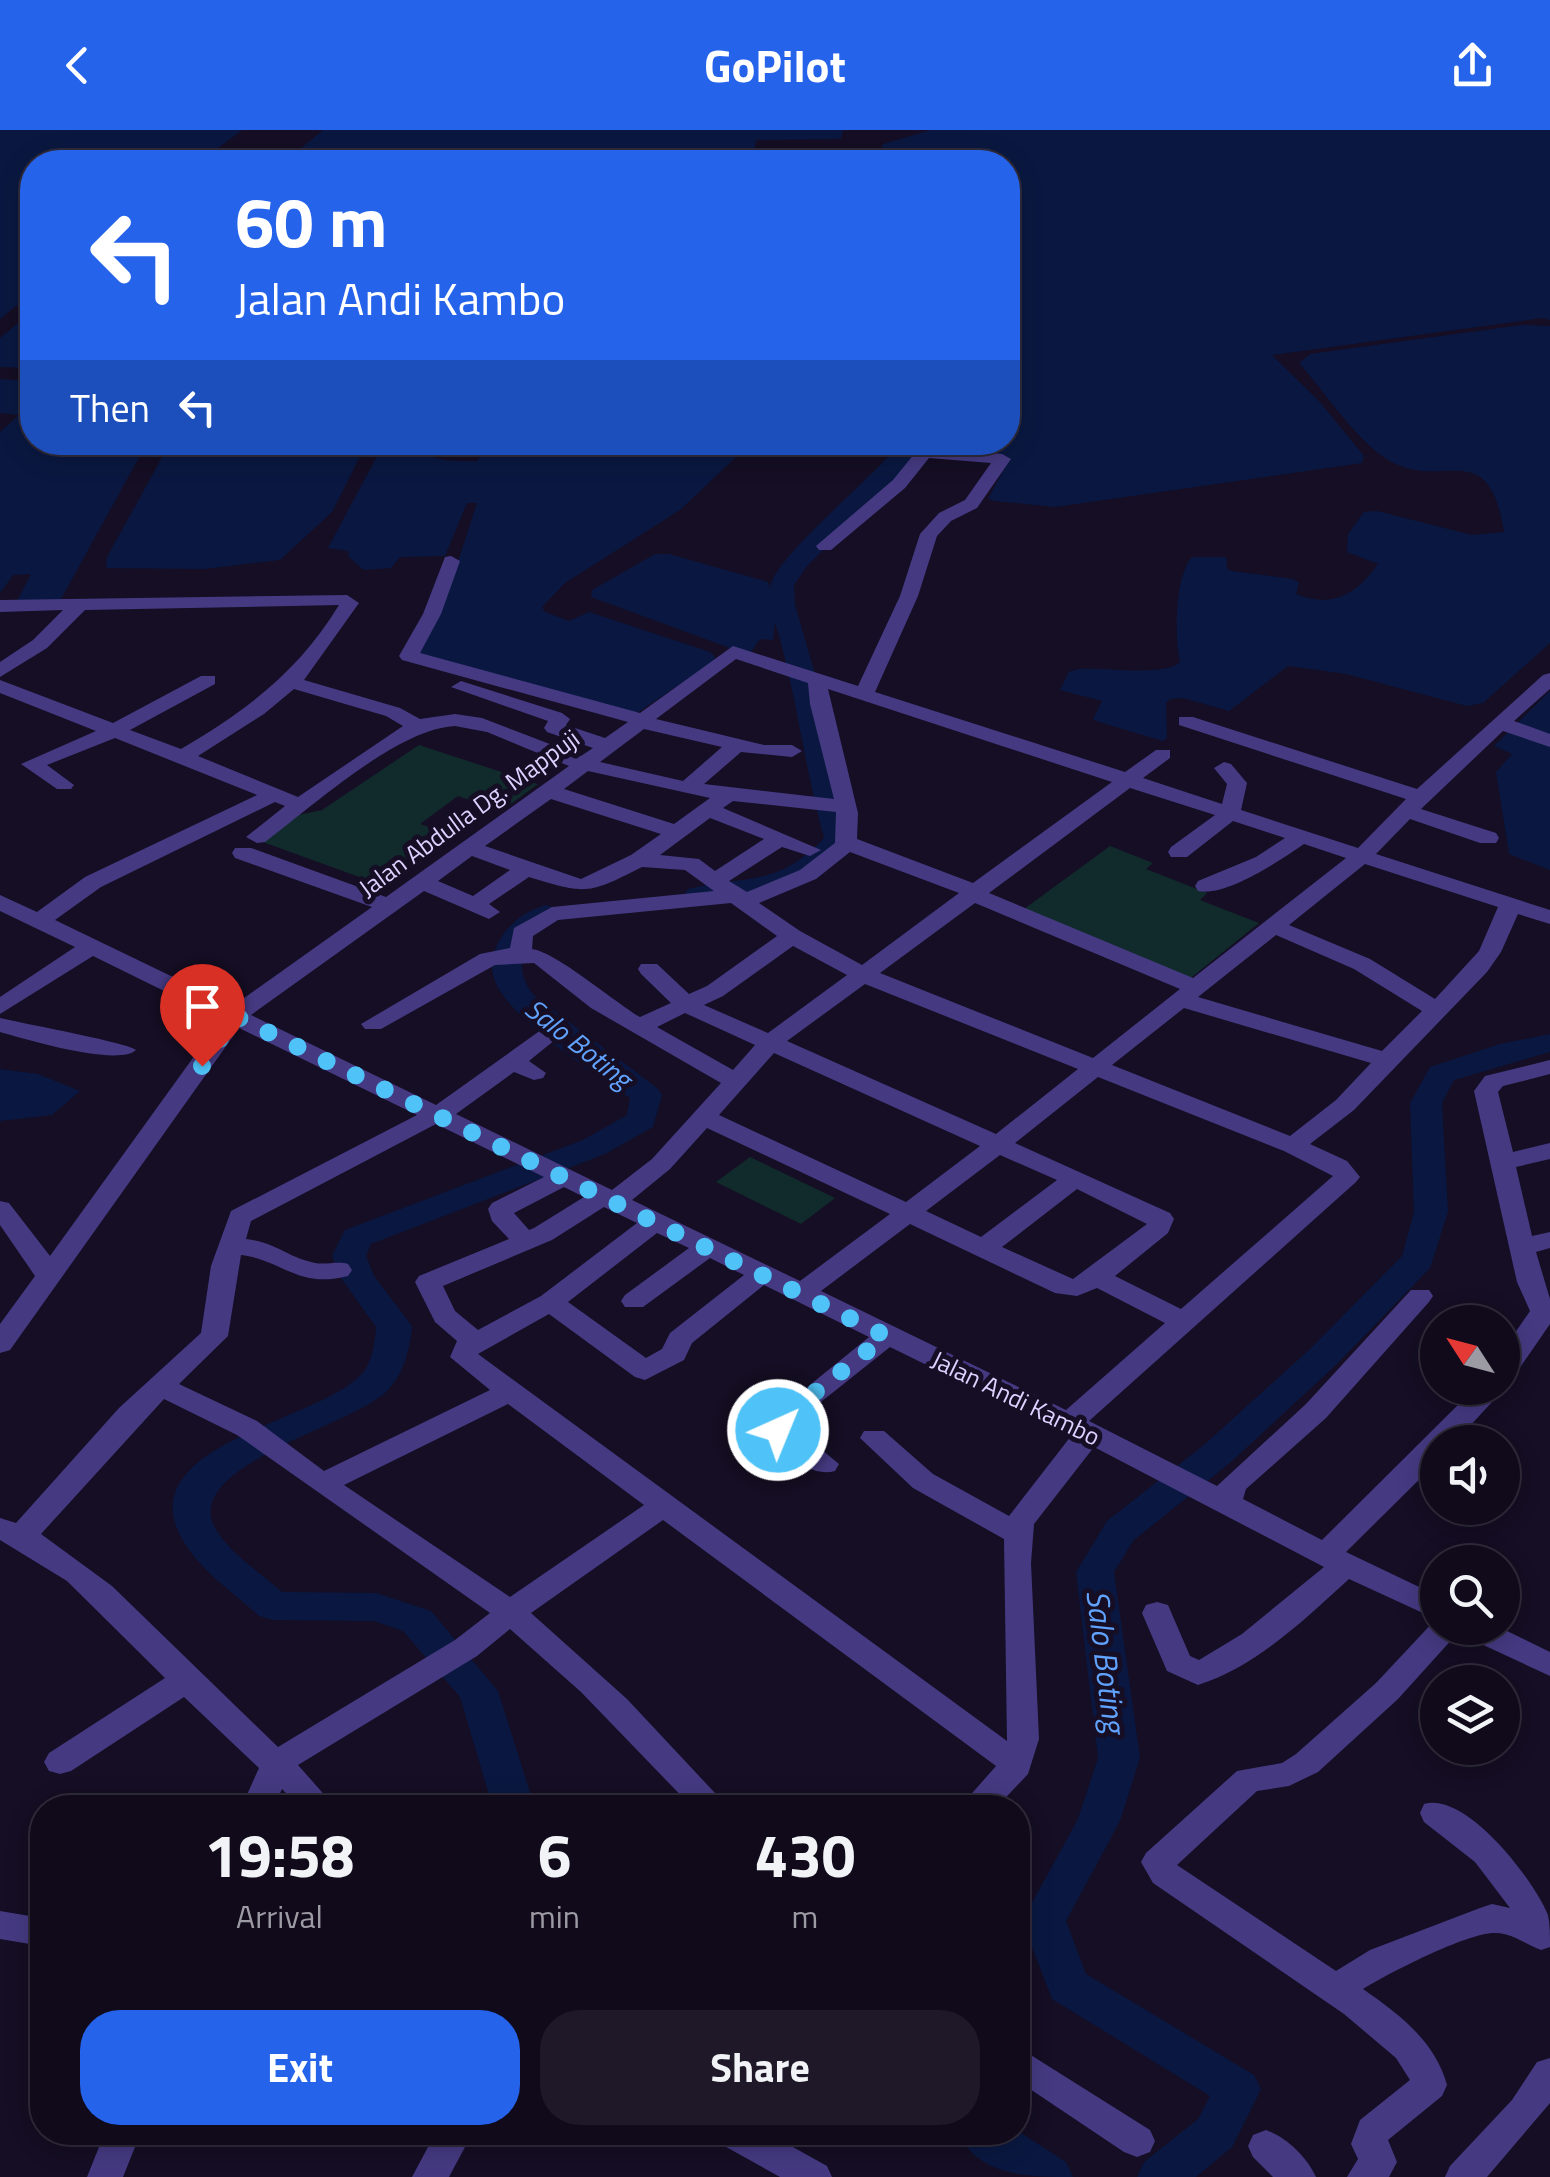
<!DOCTYPE html>
<html lang="en">
<head>
<meta charset="utf-8">
<style>
	:root { --surface:#100a1b; --page:#1e1828; --text:#f1f3f6; --muted:#9c9aa3; --line:#302b3a; --accent:#2563eb }
	body { margin:0; font-family:"Titillium Web",sans-serif; background:var(--page); color:var(--text); height:100vh; display:flex; flex-direction:column; font-size:38px; white-space:nowrap }
	* { box-sizing:border-box; margin:0 }
	p { font-size:32px; color:var(--muted) }
	.icon { flex:none; width:55px; height:55px; fill:none; stroke:currentColor; stroke-width:2; stroke-linecap:round; stroke-linejoin:round }
	.map { position:relative; flex:1; overflow:hidden }
	.side { position:absolute; left:30px; top:1665px; width:1000px; height:350px; display:flex; flex-direction:column; background:var(--surface); border-radius:40px; box-shadow:0 5px 25px #0003,0 0 0 2px var(--line) }
	.side>* { flex:none }
	.guide { position:absolute; left:20px; top:20px; width:1000px; height:305px; border-radius:40px; box-shadow:0 5px 25px #0003,0 0 0 2px var(--line); background:#2563eb; color:#fff; overflow:hidden }
	.needle { width:65px; rotate:306deg }
	.fabs { position:absolute; left:1420px; top:1175px; display:grid; gap:20px }
	.fabs a { display:grid; place-items:center; width:100px; height:100px; border-radius:50%; background:var(--surface); box-shadow:0 5px 25px #0003,0 0 0 2px var(--line); font-size:50px }
	.pin { position:absolute; display:grid; place-items:center; width:85px; height:85px; color:#fff; margin:-102px -42px; border-radius:50% 50% 50% 0; rotate:-45deg; box-shadow:0 0 10px #0007 }
	.pin .icon { rotate:45deg }
	.me { position:absolute; width:110px; margin:-55px; rotate:44deg; stroke-linejoin:round; filter:drop-shadow(0 0 8px #0008) }
	.turn { display:flex; align-items:center; gap:35px; height:210px; padding:0 50px; font-size:45px }
	.turn .icon { width:130px; height:130px; stroke-width:2.5 }
	.turn b { display:block; font-size:70px; line-height:85px }
	.then { display:flex; align-items:center; height:95px; padding:0 50px; background:#0003; gap:20px; font-size:38px }
	.eta { display:flex; justify-content:space-evenly; align-items:center; height:170px; text-align:center }
	.eta b { font-size:60px; font-weight:700; line-height:70px }
	.button { display:flex; gap:20px; margin-top:auto; padding:20px 50px }
	.button a { flex:1; height:115px; border-radius:40px; background:var(--accent); color:#fff; font-size:40px; font-weight:700; line-height:115px; text-align:center }
	.button a+a { background:var(--page); color:var(--text) }
	header { display:flex; justify-content:space-between; align-items:center; height:130px; padding:0 50px; background:var(--accent); color:#fff; font-size:45px; font-weight:700 }
	.map>svg:first-child { display:block }
	.green { fill:#112b2d }
	.water { fill:#0a1841 }
	.lines { fill:none; stroke-linecap:round; stroke-linejoin:round }
	.river { fill:#0a1841; fill-rule:evenodd }
	.minor { fill:#453a82; fill-rule:evenodd }
	.route { stroke:#4fc3f7; stroke-width:18; stroke-dasharray:0 32.4 }
	.labels { text-anchor:middle; dominant-baseline:central; stroke-width:10; stroke-linejoin:round; paint-order:stroke }
	.street-label { font-size:25px; fill:#dcd1ff; stroke:#150e24 }
	.water-label { font-size:28px; font-style:italic; fill:#61a2fd; stroke:#150e24 }
	.near-water-label { font-size:32px; font-style:italic; fill:#61a2fd; stroke:#150e24 }
</style>
</head>
<body>
<header><svg class="icon" aria-label="back" viewBox="0 0 24 24"><path d="M15 5l-7 7 7 7"/></svg>GoPilot<svg class="icon" aria-label="share" viewBox="0 0 24 24"><path d="M12 15V3M7 8l5-5 5 5M5 13v7h14v-7"/></svg></header>
<div class="map">
<svg width="1550" height="2047" viewBox="0 0 1550 2047">
	<rect width="100%" height="100%" fill="#150e24"/>
	<path class="green" d="M419,615L538,654L501,681L458,666L420,694L457,707L387,757L260,711L298,685L322,680Z
		M1110,716L1153,733L1146,739L1207,763L1200,770L1259,793L1187,851L1020,782Z
		M750,1027L835,1068L801,1094L716,1052Z"/>
	<path class="water" d="M0,0H242L200,32H32V163L0,189Z
		M323,0H843L841,9L756,10L753,32H284Z
		M931,0H1550V190L1542,188L1272,225L1319,271L1364,326L1362,333L1055,377L995,371L988,369L1009,330L951,313L1008,312V32H881L883,14Z
		M32,181V238L0,237V208Z
		M1522,195L1550,196V513L1483,573L1467,576L1346,544L1288,536L1229,581L1183,568L1170,569L1166,573L1167,608L1163,611L1099,592L1093,589L1102,571L1060,560L1069,542L1078,539C1102,537 1165,547 1180,532C1174,507 1175,445 1192,427H1226L1227,439L1232,441L1293,449L1299,453L1296,464C1332,479 1357,464 1378,434L1347,422L1348,404L1364,382L1377,381L1472,405L1504,402C1488,303 1444,362 1390,331C1358,313 1324,261 1299,233L1310,224Z
		M0,249L32,251V312L147,313L61,469L17,471L31,444L13,445L0,463V302L19,285L0,283Z
		M170,313V312L367,313L332,382L280,430L204,439L106,438L107,427Z
		M491,313H751L680,380L565,453L542,477L545,482L569,491L589,482L710,522L715,527L713,532L637,583L419,524L444,475L477,373H467L445,426L400,427L391,438L364,440L349,427L348,421L328,418L383,315C405,312 410,317 428,325C442,332 462,331 477,331Z
		M655,424H669L768,452L776,482L773,510L760,509L749,525L591,467L592,460Z
		M1550,561V740L1509,724L1496,642L1512,624L1494,616Z
		M0,939L38,944L80,961L52,985L0,991Z"/>
	<g class="lines">
		<path class="river" d="M901,312H924L895,350L807,436L794,455L795,475L819,558L831,637L852,709C813,764 759,765 698,774L688,771L684,765L688,759C748,744 777,758 824,708C806,643 798,577 781,513C777,496 765,470 771,453C785,418 872,349 901,312Z
			M546,775L556,778L560,784C554,793 544,796 535,804C515,822 519,852 537,868L657,958L662,965L653,997L605,1024L371,1114L366,1126L374,1146L412,1196C410,1219 404,1243 388,1260C356,1295 181,1335 215,1398C229,1423 261,1443 282,1462L376,1463L431,1481L498,1561L535,1678H493L460,1567L403,1501L374,1491L273,1490L259,1486C231,1460 190,1434 176,1396C146,1310 328,1289 364,1241C373,1229 375,1211 376,1197L341,1148L332,1126L345,1100L583,1010L627,985L630,968C597,946 507,886 495,851C489,835 493,820 502,806C513,790 528,780 546,775Z
			M1550,904V922L1454,950L1442,973L1448,1082L1430,1138L1337,1234L1231,1332L1133,1411L1114,1442L1140,1628L1120,1691L1066,1791L1086,1844L1254,1945L1261,1959L1232,2017L1196,2047H1137L1144,2032L1198,1989L1210,1966L1052,1869L1022,1791L1078,1689L1098,1628L1076,1442L1107,1391L1205,1314L1311,1218L1402,1126L1414,1082L1410,973L1430,937L1500,914Z
			M1018,2001L1066,2032L1073,2047C1029,2047 979,2047 957,2002Z"/>
		<path class="minor" d="M925,317L1002,324L1011,329L977,378L951,391L937,406L918,466L875,562L1125,642L1156,620H1170V628L1143,648L1222,674L1227,654L1214,638L1224,632L1231,634L1247,653L1241,680L1358,718L1406,669L1179,595V587H1193L1417,659L1543,545L1550,543V559L1514,591L1550,604V617L1503,601L1421,679L1496,703L1499,708L1496,713H1480L1410,689L1376,724L1550,780V794L1518,784L1501,822L1487,842L1354,980L1310,1014L1347,1031L1360,1047L1356,1052L1089,1291L1217,1356L1306,1274L1411,1160H1429L1433,1166L1429,1172L1326,1288L1246,1359L1243,1369L1322,1410L1475,1258H1502V1254L1505,1258L1455,1312H1438V1331L1346,1422L1438,1466V1498H1459L1455,1506L1398,1569L1318,1642L1289,1656L1257,1661L1177,1735L1336,1841L1370,1820L1480,1778L1492,1774L1510,1778L1475,1732L1424,1692L1420,1683L1424,1674C1466,1661 1534,1750 1548,1785C1550,1795 1550,1807 1550,1817L1541,1820C1526,1815 1513,1803 1496,1803C1470,1801 1387,1844 1363,1859C1399,1884 1435,1911 1447,1955L1442,1966L1388,2010L1397,2032L1389,2047H1347L1358,2029L1351,2014L1360,1990L1410,1950L1396,1928L1344,1884L1153,1753L1141,1732L1146,1723L1237,1641L1282,1633L1296,1624L1376,1553L1436,1489L1349,1449C1305,1489 1256,1537 1198,1555L1167,1541L1142,1483L1146,1475L1157,1472L1168,1475L1190,1526L1199,1530L1242,1504L1324,1437L1094,1317L1034,1394L1031,1433L1039,1609L1028,1644L996,1678H959L996,1636L663,1390L531,1483L627,1569L729,1678H693L581,1562L510,1499L477,1526L298,1635L336,1678H300L282,1659L273,1678H241L259,1638L184,1567L71,1641L60,1644L49,1641L44,1632L49,1623L165,1548L67,1451L0,1410V1388L16,1393L119,1278L201,1203L211,1136L231,1081L417,985L239,898L10,1220L0,1223V1194L35,1146L0,1095V1071L9,1073L50,1126L221,889L93,826L0,884V867L75,817L0,781V765L37,782L85,747L257,665L115,608L47,635L74,655L71,659H57L21,634L96,601L0,563V550L113,593L201,546H215V554L130,600L181,619C246,581 299,541 339,475L85,480L47,518L0,547V532L33,510L63,480L0,482V470L347,465L359,473L304,550L400,578L420,589L455,584L482,588L581,626L593,618L547,602L544,598L548,591L451,557L461,551L562,583L570,589L566,595L605,608L628,592L402,530L399,526L423,484L445,427L451,426L460,431L441,484L420,523L640,583L733,516L858,556L900,466L920,404L939,383L965,370L991,333L929,328L905,358L831,420H819L816,416L893,350L919,318ZM736,529L808,553L810,574L834,669L704,654L741,622L792,627L802,621L792,615H764L656,589ZM294,559L386,586L403,596L298,667L198,626L264,584ZM828,559L1112,652L973,753L857,709L858,683ZM455,596L487,602L569,636L386,767L251,718H235L232,723L235,728L372,777L233,876L55,790L101,757L275,672L285,676L246,707L257,713L265,712C313,676 397,599 455,596ZM644,599L722,617L683,651L600,632ZM588,641L710,668L674,694L564,659ZM1130,658L1215,685L1171,717L1168,722L1171,727H1187L1233,691L1285,708L1256,727L1198,751L1195,756L1198,761C1226,767 1281,730 1304,714L1346,728L1193,848L989,763ZM551,669L661,704L631,725L581,749L485,716ZM733,671L836,682L835,713L800,740L747,762L729,751L782,717L810,726L821,720L723,678ZM710,688L764,709L715,741L699,729L660,725ZM850,722L959,763L862,835L800,801L759,773L816,749ZM472,726L510,740L473,766L438,751ZM1365,734L1498,777L1479,821L1435,869L1370,829L1289,795ZM642,737L685,740L714,761L552,777L514,798L510,818L480,824L361,894L365,899H381L495,835L534,833L591,878L721,953L652,1029L612,1060L456,984L514,942L534,950L543,948L546,943L529,931L561,905L557,900H541L436,975L251,885L424,761L489,789L500,782L489,774L529,747C587,765 589,764 642,737ZM731,773L777,806L707,856L689,864L657,834H641L638,839L641,844L671,873L640,887C613,871 556,822 532,819L533,806L558,790ZM975,773L1180,859L1093,928L880,843ZM1276,805L1354,839L1422,881L1382,921L1198,867ZM793,816L847,845L768,903L704,875L723,866ZM865,854L1078,939L996,1004L787,911ZM1184,878L1371,933L1336,970L1290,1006L1112,935ZM685,883L755,915L733,940L657,897ZM774,923L980,1016L906,1072L719,985ZM1098,947L1284,1021L1333,1046L1181,1179L1115,1146L1168,1103L1174,1089L1170,1083L1015,1013ZM436,994L544,1047L492,1073L488,1079L492,1091L509,1109L419,1146L415,1152L435,1192L457,1211L450,1227L490,1260L324,1341L257,1291L179,1254L228,1206L241,1125C283,1130 297,1159 348,1146L352,1140L348,1134C337,1131 327,1135 315,1133C286,1127 278,1113 246,1109L251,1091ZM707,998L890,1084L800,1151L632,1070L670,1039ZM1000,1025L1057,1050L981,1107L926,1081ZM564,1057L584,1067L534,1098L529,1100L514,1083ZM1077,1059L1147,1094L1073,1149L1002,1117ZM604,1077L637,1093L541,1166L478,1200L455,1181L443,1156L552,1110ZM910,1094L1055,1163L1077,1166L1097,1158L1165,1193L1066,1280L821,1161ZM657,1103L689,1118L625,1165L621,1171L625,1177H643L710,1128L744,1145L670,1203L662,1219L646,1228L568,1172ZM764,1155L869,1207L763,1293C776,1315 806,1349 835,1341L839,1334L792,1295L890,1217L1071,1306L1009,1386L933,1344L884,1301H864L860,1308L913,1358L1004,1409L1007,1611L478,1224L549,1184L635,1247L645,1250L684,1230L692,1213ZM164,1269L237,1305L490,1483L455,1510L278,1617L112,1456L41,1404ZM508,1274L644,1375L510,1467L344,1355Z
			M0,888C21,893 129,913 136,920C118,937 25,909 0,902Z
			M1550,930V944L1503,956L1498,962L1513,1022L1550,1013V1029L1516,1037L1532,1106L1550,1102V1118L1536,1122L1550,1169V1194L1512,1249L1502,1252V1222L1530,1181L1517,1152L1474,961L1485,946Z
			M1460,1498H1501L1550,1522V1546L1464,1506Z
			M0,1781L42,1788V1816L0,1809Z
			M1018,1917L1150,2000L1155,2011L1150,2022L1137,2027L1124,2022L1018,1951Z
			M1550,1928V1973L1487,2047H1445L1450,2036L1512,1970L1537,1932Z
			M1266,2000C1286,2007 1307,2027 1316,2047H1273L1253,2027L1248,2016L1253,2005Z
			M105,2002H141L123,2047H87Z
			M436,2002H473L449,2047H412Z
			M714,2002H766L827,2036L832,2047H780L719,2013Z"/>
	</g>
	<g class="lines">
		<path class="route" d="M202,936L235,886L886,1206L784,1287L777,1294L778,1300"/>
	</g>
	<g class="labels">
		<g class="street-label">
			<text transform="translate(469 683) rotate(-36)">Jalan Abdulla Dg. Mappuji</text>
			<text transform="translate(1016 1268) rotate(26)">Jalan Andi Kambo</text>
		</g>
		<g class="water-label">
			<text transform="translate(579 913) rotate(38)">Salo Boting</text>
		</g>
		<g class="near-water-label">
			<text transform="translate(1107 1531) rotate(83)">Salo Boting</text>
		</g>
	</g>
</svg>
<div class="fabs">
<a><svg class="needle" viewBox="-14 -14 28 28"><path d="M0-13l5 13h-10z" fill="#e53935"/><path d="M0 13l5-13h-10z" fill="#9c9aa3"/></svg></a>
<a><svg class="icon" aria-label="sound" viewBox="0 0 24 24"><path d="M4 9h4l5-4v14l-5-4H4zM17 9q2 3 0 6"/></svg></a>
<a><svg class="icon" aria-label="search" viewBox="0 0 24 24"><circle cx="10" cy="10" r="6"/><path d="M15 15l6 6"/></svg></a>
<a><svg class="icon" aria-label="layers" viewBox="0 0 24 24"><path d="M12 4l9 5-9 5-9-5zM3 14l9 5 9-5"/></svg></a>
</div>
<div class="pin" style="left:202px;top:936px;background:#d93025"><svg class="icon" aria-label="arrive" viewBox="0 0 24 24"><path d="M6 21V4h12l-3 4 3 4H6"/></svg></div>
<svg class="me" style="left:778px;top:1300px" viewBox="-20 -20 40 40"><circle r="17" fill="#4fc3f7" stroke="#fff" stroke-width="3"/><path d="M0-11L8 9 0 5-8 9z" fill="#fff"/></svg>
<div class="guide">
<div class="turn"><svg class="icon" aria-label="left" viewBox="0 0 24 24"><path d="M17 20v-9H6M10 6l-5 5 5 5"/></svg><div><b>60 m</b>Jalan Andi Kambo</div></div>
<div class="then">Then<svg class="icon" aria-label="left" viewBox="0 0 24 24"><path d="M17 20v-9H6M10 6l-5 5 5 5"/></svg></div>
</div>
<section class="side">
<div class="eta">
<div><b>19:58</b><p>Arrival</p></div>
<div><b>6</b><p>min</p></div>
<div><b>430</b><p>m</p></div>
</div>
<div class="button"><a>Exit</a><a>Share</a></div>
</section>
</div>
</body>
</html>
